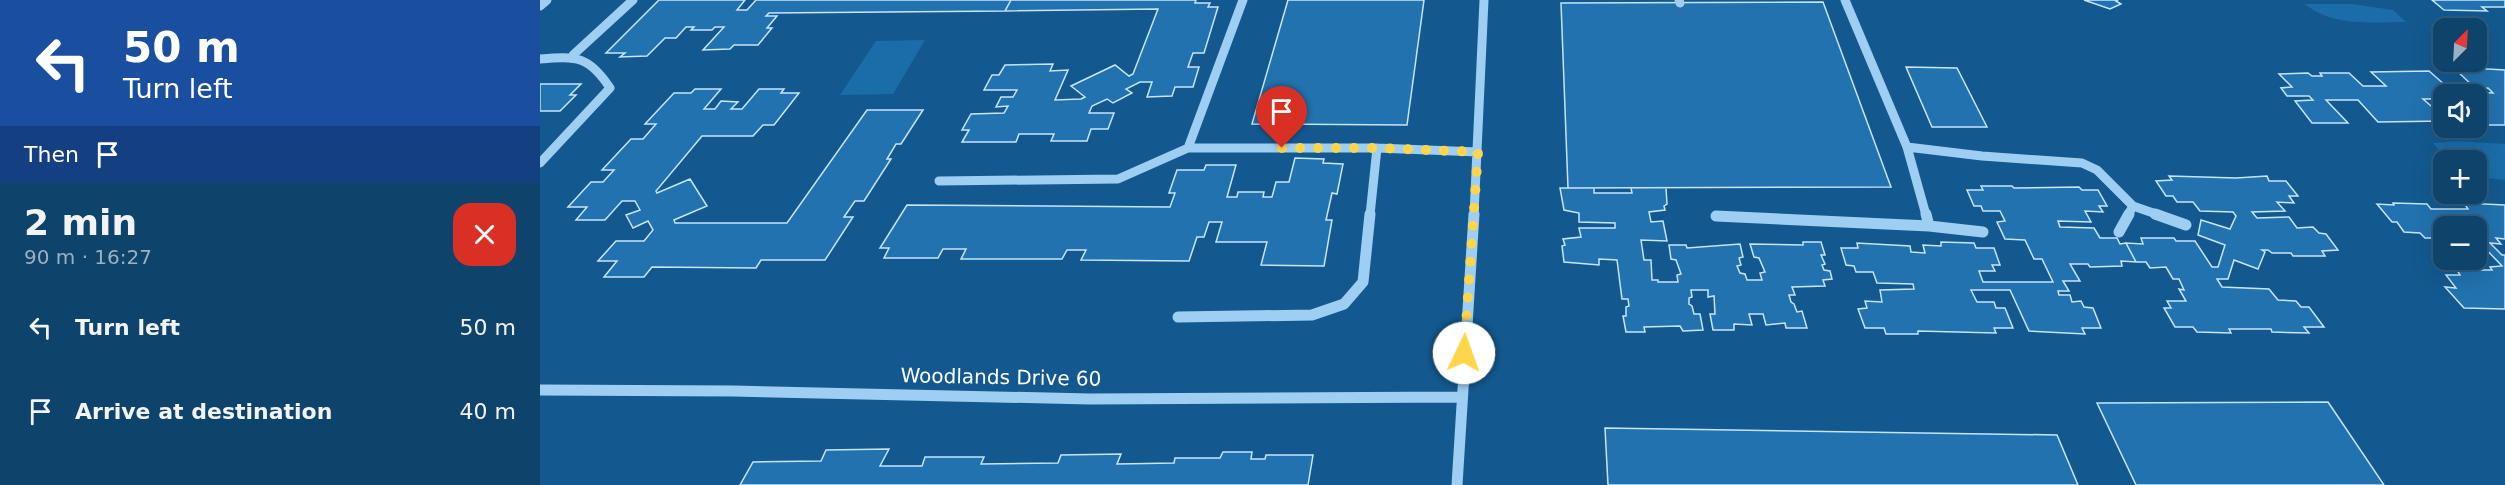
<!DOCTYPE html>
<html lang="en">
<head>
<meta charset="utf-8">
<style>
	:root { --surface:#0e436b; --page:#174a71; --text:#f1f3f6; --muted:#9bb0c1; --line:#2e5c7e }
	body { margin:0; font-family:"DejaVu Sans",sans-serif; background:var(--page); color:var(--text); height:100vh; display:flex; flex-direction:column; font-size:22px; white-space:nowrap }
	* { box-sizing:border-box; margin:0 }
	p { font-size:20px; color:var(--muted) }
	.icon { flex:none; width:33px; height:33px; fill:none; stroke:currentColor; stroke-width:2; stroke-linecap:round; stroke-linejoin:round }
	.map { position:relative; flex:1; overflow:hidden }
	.panel { display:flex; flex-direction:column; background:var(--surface); width:540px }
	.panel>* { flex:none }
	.top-card { background:#1a4fa0; color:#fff; overflow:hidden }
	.needle { width:39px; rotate:24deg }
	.tools { position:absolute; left:1893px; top:18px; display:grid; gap:12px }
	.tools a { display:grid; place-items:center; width:54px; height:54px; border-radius:12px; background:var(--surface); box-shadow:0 6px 24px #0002,0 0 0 2px var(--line); font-size:30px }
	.pin { position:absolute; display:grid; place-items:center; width:51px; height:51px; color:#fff; margin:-62px -26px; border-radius:50% 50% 50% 0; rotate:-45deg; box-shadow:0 0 6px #0007 }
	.pin .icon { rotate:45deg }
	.me { position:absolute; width:66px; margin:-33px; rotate:3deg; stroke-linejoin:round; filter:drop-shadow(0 0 4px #0008) }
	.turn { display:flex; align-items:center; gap:21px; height:126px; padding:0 24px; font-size:27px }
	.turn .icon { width:78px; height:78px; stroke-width:2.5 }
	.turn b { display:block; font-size:42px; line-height:51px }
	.then { display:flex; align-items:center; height:57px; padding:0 24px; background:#0003; gap:12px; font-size:22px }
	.round { display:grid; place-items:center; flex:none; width:63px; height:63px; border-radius:18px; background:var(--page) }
	.summary { display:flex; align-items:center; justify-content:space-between; height:102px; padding:0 24px }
	h1 { font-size:36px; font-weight:700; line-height:45px }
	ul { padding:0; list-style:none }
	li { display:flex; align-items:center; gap:18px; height:84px; padding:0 24px }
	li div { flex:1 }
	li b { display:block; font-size:22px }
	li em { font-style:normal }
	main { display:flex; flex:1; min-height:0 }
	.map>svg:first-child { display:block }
	.green { fill:#1b6da9 }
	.building { fill:#2172ae; stroke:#c5e5fc; stroke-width:1.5 }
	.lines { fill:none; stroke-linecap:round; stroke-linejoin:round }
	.minor-far1 { stroke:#9ecef1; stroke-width:9 }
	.minor { stroke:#9ecef1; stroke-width:11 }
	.route { stroke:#ffd54a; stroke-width:10; stroke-dasharray:0 18 }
	.labels { text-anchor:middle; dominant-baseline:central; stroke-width:6; stroke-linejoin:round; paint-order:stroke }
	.street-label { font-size:20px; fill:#fff; stroke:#13598f }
</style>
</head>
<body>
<main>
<section class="panel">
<div class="top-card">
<div class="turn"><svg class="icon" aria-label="left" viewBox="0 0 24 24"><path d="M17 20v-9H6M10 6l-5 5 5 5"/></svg><div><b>50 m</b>Turn left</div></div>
<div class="then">Then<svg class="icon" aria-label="arrive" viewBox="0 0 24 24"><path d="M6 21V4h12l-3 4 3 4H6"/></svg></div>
</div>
<div class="summary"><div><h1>2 min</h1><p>90 m · 16:27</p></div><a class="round" style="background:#d93025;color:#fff"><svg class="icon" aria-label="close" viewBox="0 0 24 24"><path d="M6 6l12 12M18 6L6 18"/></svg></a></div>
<ul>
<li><svg class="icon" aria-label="left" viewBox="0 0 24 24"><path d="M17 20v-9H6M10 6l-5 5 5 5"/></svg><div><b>Turn left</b></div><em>50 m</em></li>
<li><svg class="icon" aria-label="arrive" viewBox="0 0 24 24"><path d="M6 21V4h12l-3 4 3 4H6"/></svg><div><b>Arrive at destination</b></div><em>40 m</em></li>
</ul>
</section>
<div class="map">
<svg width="1965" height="485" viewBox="0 0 1965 485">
	<rect width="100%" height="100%" fill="#13598f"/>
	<path class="green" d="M1764,4H1812L1853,10L1866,22C1827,22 1797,27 1764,4Z
		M385,40L353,94L300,95L336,41Z
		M1917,141L1965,144V180L1937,177L1936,160H1908L1893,143Z"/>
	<path class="building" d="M119,0H205L197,10H207L216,0H471L465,11L229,13L226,16H237L227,28H232L218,45H194L190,49L163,50L184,27H175L172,30H151L154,27H146L136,38H125L107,56L80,57L85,53H66Z
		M471,0H656L655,3H670L668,7H678L664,53H653L648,67H659L653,87H635L632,96L607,97L612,82H600L586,89L592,93L573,103L567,99L552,106L549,113H574L568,129H551L547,141H511L514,134H479L476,142H422L429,130H422L431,114L464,113L468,106L456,107L461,97H473L477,90H444L452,75H459L465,65L513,64L510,71L528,70L515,100L541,99L545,97L531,86L575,65L589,76L593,74L618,9L465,11Z
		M748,0H884L867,125L712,124Z
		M1544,0H1578L1576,1L1581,4L1570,9Z
		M1892,0H1965V7H1942L1947,11L1904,10Z
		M1283,2L1351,187L1028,188L1021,3Z
		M1366,67L1417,68L1447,127H1392Z
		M1913,67L1965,70V125H1942L1936,120V94H1904V99H1883L1904,117V121L1838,122L1818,100H1786L1808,123H1772L1755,101L1773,100L1769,96H1747L1741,88L1752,87L1739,74L1768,73L1772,76H1782L1780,73H1809L1823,86H1846L1831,72L1889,71L1905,85L1914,84L1924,92L1953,93L1948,88L1936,89Z
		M0,84H41L30,95H36L20,111H0Z
		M155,89H181L164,109H175L181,101L198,102L191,109H202L219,89H244L241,93H259L234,125H223L213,136H162L116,191L117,193L150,179L167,206L134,220L135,223H247L327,110H383L361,144H356L347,159H351L324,201H315L304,217H313L285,260H221L216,268L112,267L104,277H64L77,261H58L76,241H104L113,230L108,221L93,228L86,215L100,210L95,201H82L65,220H36L47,207H28L51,182H63L74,170H62L91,139H103L116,124H105L134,93H151Z
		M755,158L784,159L783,163L803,164L797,194L792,193L786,220H792L784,266L721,265L727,242H676L682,222H669L664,237H657L649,261L541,260L546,250H527L522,259H421L426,249H403L398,258H344L349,248H340L367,205L630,207L635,193H629L637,170H664L666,165H696L687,197H697L698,192H724L723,197H732L736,182H749Z
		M1629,176L1696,178L1727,176L1729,181H1746L1758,196H1749L1754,203L1737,202L1745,211L1712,212L1717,218L1749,217L1757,228L1773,227L1779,233L1786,234L1798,250L1782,251L1785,256H1753L1751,253H1732L1728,250H1722L1725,252L1718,269L1694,260L1688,279H1677L1682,287L1729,289L1738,300L1756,301L1761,307H1769L1784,327H1764L1769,333L1732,332L1731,329H1689L1691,333L1657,332L1653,327H1635L1624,308H1631L1627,301H1646L1639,289L1644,290L1639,279H1633L1626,267L1610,268L1606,262H1596L1586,243L1603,244L1601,238H1634L1636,241H1655L1672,267H1678L1685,245L1658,235L1661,220L1690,229L1696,216L1693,212L1660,211L1653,202H1637L1633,196H1626L1616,181L1632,180Z
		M1441,186H1472L1474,188L1539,187L1542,190H1558L1567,206H1559L1563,212L1545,211L1551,222L1518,221L1520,227L1554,228L1560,238H1577L1580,244L1586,243L1596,262L1581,261L1582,266L1550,267L1548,264H1530L1540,281H1523L1529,291H1518L1519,295H1530L1532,302L1541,301L1544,307L1553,308L1561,328H1542L1545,334L1489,331L1470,290H1431L1437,302H1454L1456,308H1465L1473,328H1454L1456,333L1378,331V334H1346L1344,328H1325L1318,309L1327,308L1325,301L1342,302L1340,290L1374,289L1373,284L1337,283L1333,272H1316L1314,266L1306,265L1301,248H1318L1317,243L1370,246L1371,252L1385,253L1383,245L1401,246V242L1434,243L1436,248H1454L1460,265H1452L1455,271H1439L1443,282H1513L1502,259H1494L1485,240L1465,239L1457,222L1465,221L1460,211H1443L1441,206H1434L1427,190H1443Z
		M1020,188H1054V193H1092L1091,188H1126L1127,204L1124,206L1125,210L1109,212L1111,222L1123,221L1127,241L1101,240L1104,260H1111L1112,280H1118V282H1138L1137,275L1141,274L1136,260L1131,259L1129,245H1146L1147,248L1200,244L1203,257L1199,258L1201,265L1197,266L1200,273L1205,274L1207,280H1222L1220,273L1225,272L1219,258L1214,257L1210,244L1263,245V242H1281L1285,255H1281L1285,264L1282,265L1284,270L1290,271L1292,279L1283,280L1285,286L1252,287L1255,295H1249L1251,302L1254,304L1257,312L1262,311L1267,328H1246L1245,323L1226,325L1223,314H1209L1212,325L1194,324V330H1173L1170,314H1175L1174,296L1168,297V290H1151L1152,297L1149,298V304L1152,306L1154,314H1160L1163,330L1143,331L1140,326L1104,327L1105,332H1086L1083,316H1086V307L1089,306L1088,299H1082L1077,260L1059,259V265L1024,262L1022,246L1025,245L1023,239L1041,237L1039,228H1075V223L1039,222V213L1024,210Z
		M1853,203L1887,204L1891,209H1928L1924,203L1965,205V239L1956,238L1961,244L1950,243L1962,255H1965V309L1924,308L1905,287L1916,288L1906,275H1920L1917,270H1952L1950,267L1962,266L1941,244H1936V226H1904V238H1885L1880,233L1864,232L1857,222H1852L1837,204L1854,205Z
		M1788,402L1844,485H1596L1557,403Z
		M1065,428L1517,435L1538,485H1068Z
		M349,449L340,466H382L385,457H444L441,464L518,463L521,455L581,454L577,464L634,463L635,458H680L683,452H712L711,459H725L726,455H773L768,485H200L213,462L281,461L286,450Z"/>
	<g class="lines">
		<path class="minor-far1" d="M1139,0L1140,3
			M1305,0L1367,147L1386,215
			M0,6L7,0
			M33,55L93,0
			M0,59C37,56 49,56 70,88L0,163
			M1367,147L1442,156L1542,163L1557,170L1593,206L1619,215
			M648,148L703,0
			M399,181L578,179L648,148H837L938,152
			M830,215L837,148
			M934,215L944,0
			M1588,215L1593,206"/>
		<path class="minor" d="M1386,214L1389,226
			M1615,214L1646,225
			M1176,216L1389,226L1443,232
			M1579,232L1589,214
			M638,317L772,315L804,304L823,282L830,214
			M0,390L193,391L550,399L921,397
			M917,485L934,214"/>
	</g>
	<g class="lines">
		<path class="route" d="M742,148H837L938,152L924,353"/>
	</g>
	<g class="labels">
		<g class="street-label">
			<text transform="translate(461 377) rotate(1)">Woodlands Drive 60</text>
		</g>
	</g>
</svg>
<div class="tools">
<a><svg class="needle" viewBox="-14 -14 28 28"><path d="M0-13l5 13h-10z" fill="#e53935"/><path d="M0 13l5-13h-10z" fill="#9bb0c1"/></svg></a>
<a><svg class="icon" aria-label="sound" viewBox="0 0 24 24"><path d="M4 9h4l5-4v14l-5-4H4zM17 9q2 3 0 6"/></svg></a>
<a>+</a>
<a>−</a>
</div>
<div class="pin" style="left:742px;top:148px;background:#d93025"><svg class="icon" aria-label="arrive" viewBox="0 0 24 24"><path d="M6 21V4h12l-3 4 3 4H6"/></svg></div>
<svg class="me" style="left:924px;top:353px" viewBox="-20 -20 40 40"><circle r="19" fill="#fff"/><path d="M0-13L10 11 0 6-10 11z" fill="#ffd54a"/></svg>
</div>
</main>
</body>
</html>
